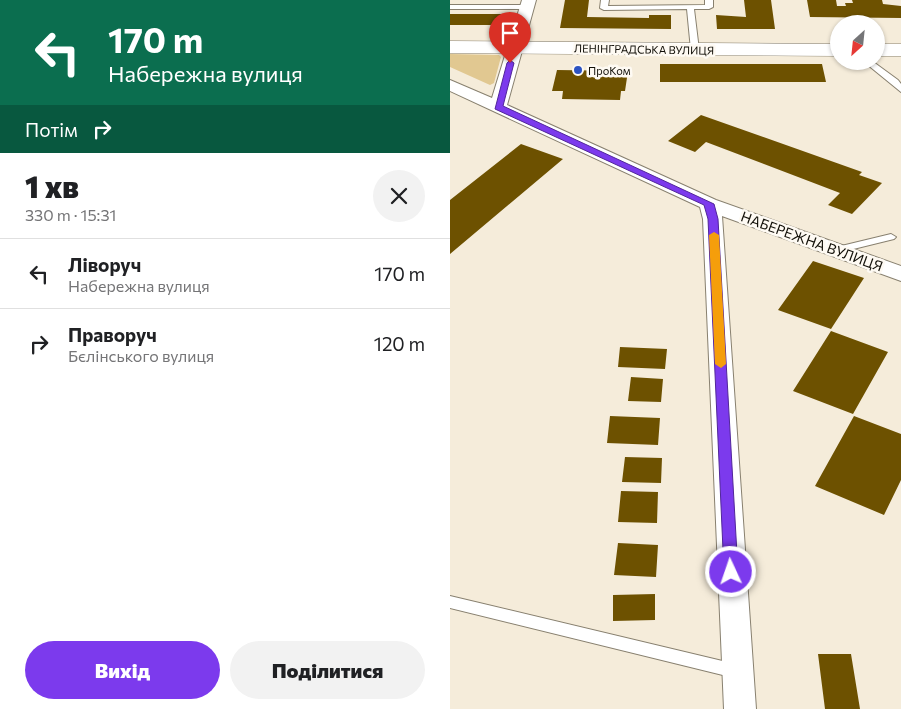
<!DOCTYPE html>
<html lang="uk">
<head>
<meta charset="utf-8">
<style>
	:root { --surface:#fff; --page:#f2f2f2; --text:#202124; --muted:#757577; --line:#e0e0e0; --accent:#7c3aed }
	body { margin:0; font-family:Commissioner,sans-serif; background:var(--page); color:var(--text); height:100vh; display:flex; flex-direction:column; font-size:19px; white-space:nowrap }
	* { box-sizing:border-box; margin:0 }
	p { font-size:16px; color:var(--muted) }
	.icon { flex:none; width:28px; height:28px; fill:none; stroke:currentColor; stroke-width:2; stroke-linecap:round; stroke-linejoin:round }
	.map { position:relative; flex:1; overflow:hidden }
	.panel { display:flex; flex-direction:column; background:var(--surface); width:450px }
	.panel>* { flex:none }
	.top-card { background:#0b6e4f; color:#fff; overflow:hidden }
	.needle { width:32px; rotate:207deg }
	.buttons { position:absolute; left:380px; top:15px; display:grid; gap:10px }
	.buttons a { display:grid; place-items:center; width:55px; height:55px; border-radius:50%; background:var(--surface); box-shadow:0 1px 4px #0004; font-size:25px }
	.pin { position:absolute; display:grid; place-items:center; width:42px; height:42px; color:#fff; margin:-51px -21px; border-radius:50% 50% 50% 0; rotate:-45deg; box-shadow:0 0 5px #0007 }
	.pin .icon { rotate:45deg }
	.me { position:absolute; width:55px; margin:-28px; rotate:357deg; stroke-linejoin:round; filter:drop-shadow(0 0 4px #0008) }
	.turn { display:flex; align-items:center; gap:18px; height:105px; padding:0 25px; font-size:22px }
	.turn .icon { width:65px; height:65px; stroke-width:2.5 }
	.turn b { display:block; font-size:35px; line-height:42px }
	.then { display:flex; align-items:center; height:48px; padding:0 25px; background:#0003; gap:10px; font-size:19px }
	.round { display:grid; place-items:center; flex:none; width:52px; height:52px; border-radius:26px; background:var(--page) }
	.head { display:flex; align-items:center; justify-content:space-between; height:85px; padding:0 25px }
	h1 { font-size:30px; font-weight:800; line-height:38px }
	.primary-button { display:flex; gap:10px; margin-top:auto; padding:10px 25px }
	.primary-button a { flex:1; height:58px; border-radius:30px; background:var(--accent); color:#fff; font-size:20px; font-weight:800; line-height:58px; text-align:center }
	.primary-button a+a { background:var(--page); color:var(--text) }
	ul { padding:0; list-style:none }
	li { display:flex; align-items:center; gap:15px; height:70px; padding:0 25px; border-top:1px solid var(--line) }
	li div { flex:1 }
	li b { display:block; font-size:19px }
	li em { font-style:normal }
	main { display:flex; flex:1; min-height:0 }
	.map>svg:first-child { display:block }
	.green { fill:#e1c891 }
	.building { fill:#6d5100 }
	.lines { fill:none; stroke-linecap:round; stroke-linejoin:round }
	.lane-casing { stroke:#88806f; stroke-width:2 }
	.street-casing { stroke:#88806f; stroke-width:2 }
	.secondary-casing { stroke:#88806f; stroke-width:1 }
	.lane { fill:#fff; fill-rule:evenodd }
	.street { fill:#fff; fill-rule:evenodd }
	.secondary { fill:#fff; fill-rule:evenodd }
	.route { fill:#7c3aed; stroke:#51269a }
	.slow { fill:#f59e0b }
	.poi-dot { fill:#2c53c2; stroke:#fefaf3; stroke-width:2 }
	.labels { text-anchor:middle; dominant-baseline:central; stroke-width:5; stroke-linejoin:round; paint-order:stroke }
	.far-street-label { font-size:11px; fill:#110f08; stroke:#fefaf3 }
	.far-poi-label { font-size:11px; fill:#110f08; stroke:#fefaf3; text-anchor:start }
	.street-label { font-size:14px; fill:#110f08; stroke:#fefaf3 }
</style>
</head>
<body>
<main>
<section class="panel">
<div class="top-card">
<div class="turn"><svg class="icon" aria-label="left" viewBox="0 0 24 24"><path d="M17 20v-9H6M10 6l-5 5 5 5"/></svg><div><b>170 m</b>Набережна вулиця</div></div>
<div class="then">Потім<svg class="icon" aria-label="right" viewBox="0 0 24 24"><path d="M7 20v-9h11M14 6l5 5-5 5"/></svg></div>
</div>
<div class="head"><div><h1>1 хв</h1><p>330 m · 15:31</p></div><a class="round"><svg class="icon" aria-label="close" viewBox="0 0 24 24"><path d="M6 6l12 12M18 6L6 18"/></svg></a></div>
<ul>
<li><svg class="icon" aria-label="left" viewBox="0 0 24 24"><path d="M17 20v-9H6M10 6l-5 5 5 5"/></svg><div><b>Ліворуч</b><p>Набережна вулиця</p></div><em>170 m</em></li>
<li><svg class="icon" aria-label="right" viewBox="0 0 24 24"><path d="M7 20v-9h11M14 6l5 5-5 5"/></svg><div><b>Праворуч</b><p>Бєлінського вулиця</p></div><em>120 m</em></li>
</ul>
<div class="primary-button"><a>Вихід</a><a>Поділитися</a></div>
</section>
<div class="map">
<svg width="451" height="709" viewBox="0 0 451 709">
	<rect width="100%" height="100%" fill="#f5ecda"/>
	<path class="green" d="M0,54L49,55L51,57L44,83L40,85L0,67Z"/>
	<path class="building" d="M115,0H139L137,17L199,18V15H221V29L110,28Z
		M294,0H321L325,29H267L266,15L296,17Z
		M357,0H386L387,6H396L395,3H403L402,0H432L433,4L451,6V18L360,17Z
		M0,14H52L49,25H0Z
		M210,64H372L376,82H210Z
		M107,70L178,71L175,91H171L170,100L112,99L113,91H102Z
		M251,115L412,172L409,175L432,183L402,214L378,205L390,193L256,142L245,152L218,141Z
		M71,144L113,159L0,254V200Z
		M363,261L414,278L381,329L328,310Z
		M381,331L438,352L403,414L343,391Z
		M170,347L217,349L215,369L168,367Z
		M181,377L213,379L211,402L178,401Z
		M160,416L210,418L208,445L157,443Z
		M404,416L451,434V480L434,515L365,486Z
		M175,457L212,458L211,483L172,482Z
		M171,491L208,492L207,523L168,522Z
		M168,543L208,545L206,577L164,575Z
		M205,594V620L163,621V595Z
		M368,654H401L410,709H375Z"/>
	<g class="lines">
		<defs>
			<path id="lane" d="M151,0H159L158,6L255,5V0H263V7L259,9H244L249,50L245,52L241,50L237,9L154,10L150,8Z
				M0,5H77L81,7L77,9H0Z
				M413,61H422L448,80L451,84V92Z
				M441,234L446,237L444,239L387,253L382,250L383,248Z
				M0,596L285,664L290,666L292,671L290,676L285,678L0,608Z"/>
			<path id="street" d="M72,0H86L57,105L266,200L451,266V281L272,216L306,709H274L253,219L250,207L0,91V80L42,98Z"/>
			<path id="secondary" d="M0,41L389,44V56L0,53Z
				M426,44H451V56H426Z"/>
		</defs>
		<use href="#lane" class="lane-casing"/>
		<use href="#street" class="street-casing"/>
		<use href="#secondary" class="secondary-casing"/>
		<use href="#lane" class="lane"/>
		<use href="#street" class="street"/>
		<use href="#secondary" class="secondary"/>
	</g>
	<path class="route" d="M60,60L64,63L53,106L264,204L268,219L288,572L286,576L281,578L276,576L274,572L258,219L254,205L45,109L57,63Z"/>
	<path class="slow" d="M264,232L269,235L276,364L271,368L265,364L259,235Z"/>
	<circle class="poi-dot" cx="128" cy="70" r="5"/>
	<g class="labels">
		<g class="far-street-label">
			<text transform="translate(194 49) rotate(1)">ЛЕНІНГРАДСЬКА ВУЛИЦЯ</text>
		</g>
		<g class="far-poi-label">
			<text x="138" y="70">ПроКом</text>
		</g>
		<g class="street-label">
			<text transform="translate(362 241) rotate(20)">НАБЕРЕЖНА ВУЛИЦЯ</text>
		</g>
	</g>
</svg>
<div class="buttons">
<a><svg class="needle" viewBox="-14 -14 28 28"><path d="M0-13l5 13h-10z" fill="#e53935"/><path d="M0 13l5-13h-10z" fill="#757577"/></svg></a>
</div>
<div class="pin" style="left:60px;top:63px;background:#d93025"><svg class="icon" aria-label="arrive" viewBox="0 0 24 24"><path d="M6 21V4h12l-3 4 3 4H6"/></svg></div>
<svg class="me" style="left:281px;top:572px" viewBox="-20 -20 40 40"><circle r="17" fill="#7c3aed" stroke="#fff" stroke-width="3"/><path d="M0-11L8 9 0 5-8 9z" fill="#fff"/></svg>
</div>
</main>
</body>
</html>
